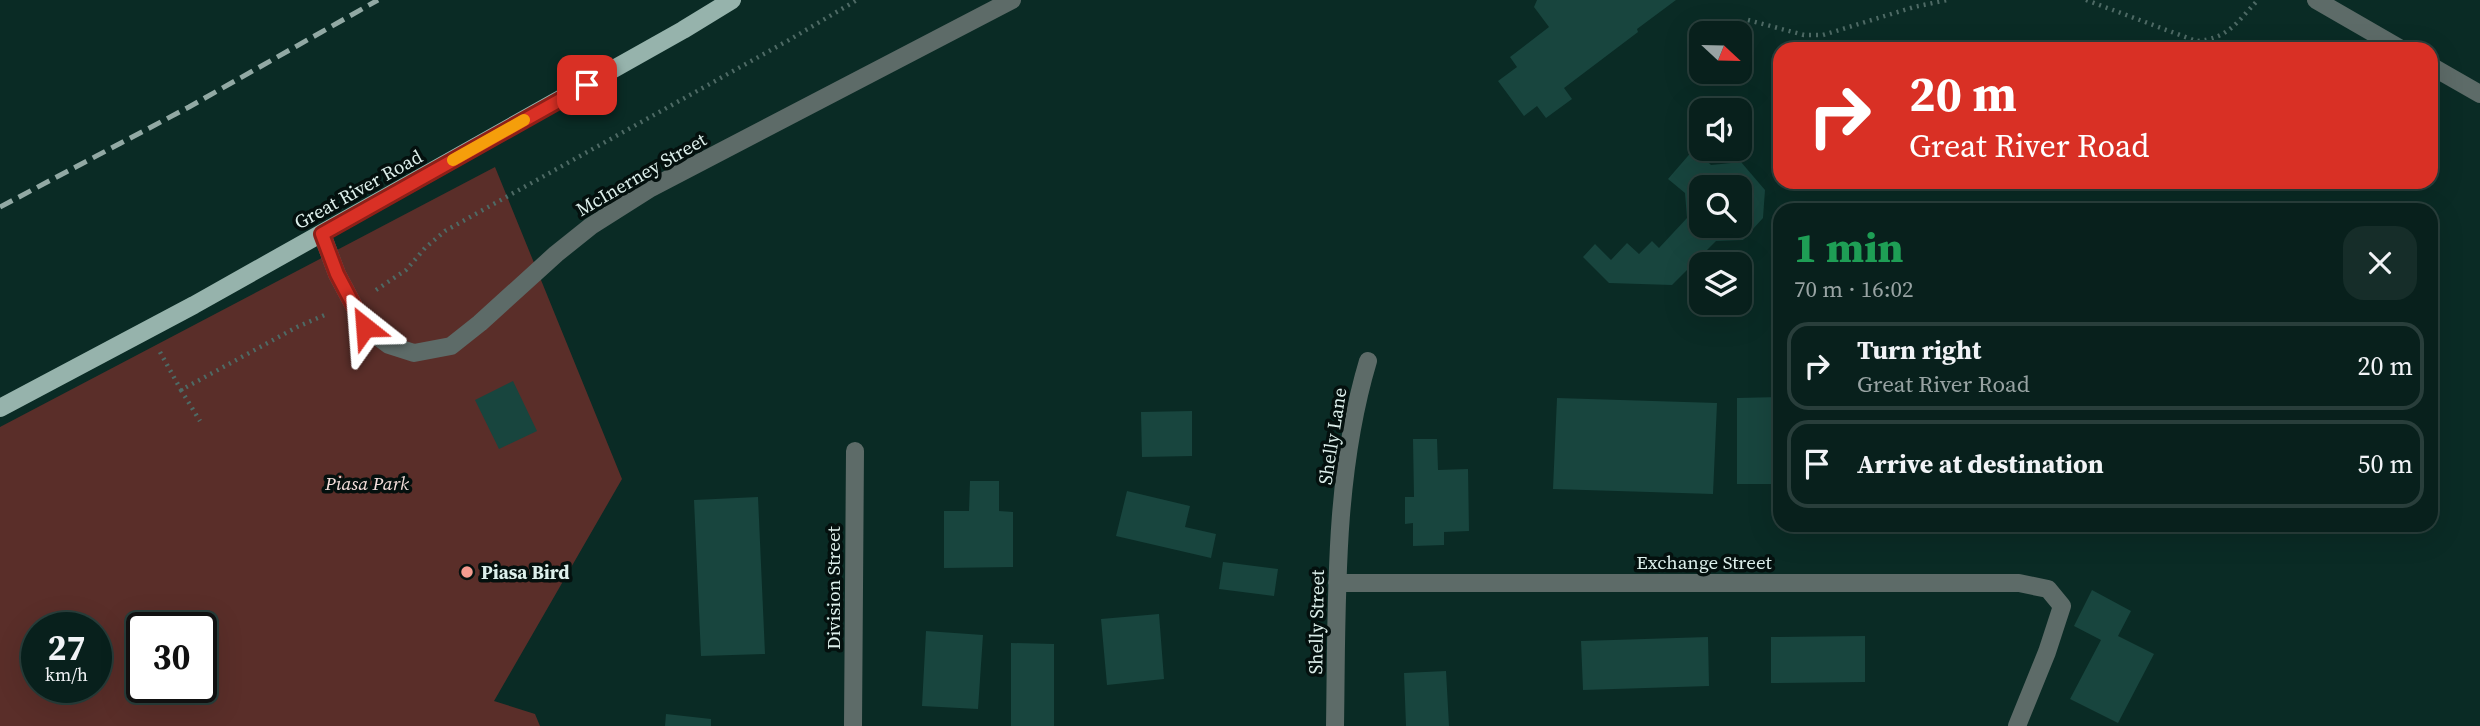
<!DOCTYPE html>
<html lang="en">
<head>
<meta charset="utf-8">
<style>
	:root { --surface:#08201c; --page:#162d29; --text:#f1f3f6; --muted:#98a3a3; --line:#293e3b }
	body { margin:0; font-family:"Source Serif 4",serif; background:var(--page); color:var(--text); height:100vh; display:flex; flex-direction:column; font-size:26px; white-space:nowrap }
	* { box-sizing:border-box; margin:0 }
	p { font-size:23px; color:var(--muted) }
	.icon { flex:none; width:38px; height:38px; fill:none; stroke:currentColor; stroke-width:2; stroke-linecap:round; stroke-linejoin:round }
	.map { position:relative; flex:1; overflow:hidden }
	.side { position:absolute; left:1773px; top:203px; width:665px; height:329px; display:flex; flex-direction:column; background:var(--surface); border-radius:21px; box-shadow:0 7px 28px #0002,0 0 0 2px var(--line) }
	.side>* { flex:none }
	.top-card { position:absolute; left:1773px; top:42px; width:665px; height:147px; border-radius:21px; box-shadow:0 7px 28px #0002,0 0 0 2px var(--line); background:#d93025; color:#fff; overflow:hidden }
	.needle { width:46px; rotate:112deg }
	.fabs { position:absolute; left:1689px; top:21px; display:grid; gap:14px }
	.fabs a { display:grid; place-items:center; width:63px; height:63px; border-radius:14px; background:var(--surface); box-shadow:0 7px 28px #0002,0 0 0 2px var(--line); font-size:35px }
	.speed { position:absolute; left:21px; top:612px; display:flex; gap:14px; font-size:35px; font-weight:700; text-align:center }
	.speed>* { display:grid; place-content:center; width:91px; height:91px; border-radius:50%; background:var(--surface); box-shadow:0 7px 28px #0002,0 0 0 2px var(--line); line-height:1 }
	.speed small { font-size:18px; font-weight:400 }
	.speed .limit { border:4px solid #111; border-radius:10px; background:#fff; color:#111 }
	.pin { position:absolute; display:grid; place-items:center; width:60px; height:60px; color:#fff; margin:-30px; border-radius:14px; box-shadow:0 4px 10px #0006 }
	.me { position:absolute; width:77px; margin:-38px; rotate:332deg; stroke-linejoin:round; filter:drop-shadow(0 0 5px #0008) }
	.turn { display:flex; align-items:center; gap:24px; height:147px; padding:0 21px; font-size:32px }
	.turn .icon { width:91px; height:91px; stroke-width:2.5 }
	.turn b { display:block; font-size:49px; line-height:60px }
	.round { display:grid; place-items:center; flex:none; width:74px; height:74px; border-radius:21px; background:var(--page) }
	.overview { display:flex; align-items:center; justify-content:space-between; height:119px; padding:0 21px }
	h1 { font-size:42px; font-weight:800; line-height:52px; color:#1e9e55 }
	ul { padding:0; list-style:none }
	li { display:flex; align-items:center; gap:21px; height:88px; margin:0 14px 10px; padding:0 7px; border:4px solid var(--line); border-radius:21px }
	li div { flex:1 }
	li b { display:block; font-size:26px }
	li em { font-style:normal }
	.map>svg:first-child { display:block }
	.green { fill:#5a2e29; fill-rule:evenodd }
	.building { fill:#18453e; fill-rule:evenodd }
	.lines { fill:none; stroke-linecap:round; stroke-linejoin:round }
	.path { stroke:#4e6a65; stroke-width:4.5; stroke-dasharray:2 5; stroke-linecap:butt }
	.minor { stroke:#5d6b68; stroke-width:18 }
	.major { stroke:#96b3ac; stroke-width:18 }
	.rail { stroke:#92a9a4; stroke-width:5; stroke-dasharray:14 7; stroke-linecap:butt }
	.route-casing { stroke:#8d1f18; stroke-width:18 }
	.route { stroke:#d93025; stroke-width:12 }
	.slow { stroke:#f59e0b; stroke-width:12 }
	.poi-dot { fill:#f59c90; stroke:#04100e; stroke-width:2.5 }
	.labels { text-anchor:middle; dominant-baseline:central; stroke-width:7; stroke-linejoin:round; paint-order:stroke }
	.street-label { font-size:19px; fill:#ddefeb; stroke:#04100e }
	.park-label { font-size:19px; font-style:italic; fill:#f4dfdc; stroke:#04100e }
	.poi-label { font-size:19px; font-weight:bold; fill:#ddefeb; stroke:#04100e; text-anchor:start }
</style>
</head>
<body>
<div class="map">
<svg width="2480" height="726" viewBox="0 0 2480 726">
	<rect width="100%" height="100%" fill="#0a2b25"/>
	<path class="green" d="M495,167L622,479L494,701L535,714L540,726H0V427ZM37,628H96V688H37ZM142,628H201V688H142Z"/>
	<path class="building" d="M1537,0H1676L1637,29L1638,32L1564,88L1572,99L1546,118L1537,106L1524,116L1498,81L1517,67L1510,57L1549,27L1534,7Z
		M1694,149L1711,165L1741,162L1765,190L1763,218L1743,240L1716,241L1672,285L1609,283L1583,257L1595,244L1611,260L1627,243L1639,254L1652,241L1659,248L1687,218L1685,193L1668,179ZM1701,187H1740V226H1701Z
		M513,381L537,431L499,449L475,400Z
		M1780,397V484H1737V398Z
		M1557,398L1717,403L1713,494L1553,489Z
		M1192,411V456L1142,457L1141,412Z
		M1413,439H1437L1438,470L1468,469L1469,531L1444,532V545L1413,546V523L1405,524V497H1414Z
		M970,481H999V511L1013,512V567L944,568V511H969Z
		M1127,491L1190,506L1185,527L1216,534L1211,558L1116,536Z
		M758,497L765,654L701,656L694,500Z
		M1902,525H1938V530L1901,528Z
		M1223,562L1278,569L1274,596L1219,589Z
		M2092,590L2131,611L2118,636L2154,654L2118,723L2070,699L2101,640L2074,626Z
		M1159,614L1164,679L1107,685L1101,619Z
		M926,631L983,635L978,709L922,706Z
		M1865,636V682L1771,683V637Z
		M1708,637L1709,686L1583,690L1581,641Z
		M1011,643L1054,644V726H1011Z
		M1446,671L1449,726H1406L1404,673Z
		M666,714L711,719V726H665Z"/>
	<g class="lines">
		<path class="path" d="M2086,0L2196,41C2228,39 2237,22 2258,0
			M1748,20L1804,35H1823L1914,7L1947,0
			M376,290L406,270L425,248L445,231L789,40L857,0
			M160,352L181,390L297,327L327,314
			M181,390L200,421"/>
		<path class="minor" d="M2316,0L2401,49
			M2431,66L2480,94
			M322,234L337,274L365,327L389,345L414,353L451,346L480,323L556,254L591,226L651,188L1012,0
			M1337,583H2019L2048,589L2062,606L2047,652L2017,726
			M853,726L855,451
			M1335,726C1337,605 1333,478 1368,361"/>
		<path class="major" d="M0,408L194,305L683,30L732,0"/>
		<path class="rail" d="M0,207L189,107L378,0"/>
	</g>
	<g class="lines">
		<defs>
			<path id="route" d="M365,327L337,274L322,234L587,85"/>
		</defs>
		<use href="#route" class="route-casing"/>
		<use href="#route" class="route"/>
		<path class="slow" d="M453,160L524,120"/>
	</g>
	<circle class="poi-dot" cx="467" cy="572" r="7"/>
	<g class="labels">
		<g class="street-label">
			<text transform="translate(641 174) rotate(-30)">McInerney Street</text>
			<text transform="translate(358 189) rotate(-29)">Great River Road</text>
			<text transform="translate(1332 436) rotate(-81)">Shelly Lane</text>
			<text x="1704" y="562">Exchange Street</text>
			<text transform="translate(833 588) rotate(-90)">Division Street</text>
			<text transform="translate(1316 622) rotate(-89)">Shelly Street</text>
		</g>
		<g class="park-label">
			<text x="367" y="483">Piasa Park</text>
		</g>
		<g class="poi-label">
			<text x="481" y="572">Piasa Bird</text>
		</g>
	</g>
</svg>
<div class="fabs">
<a><svg class="needle" viewBox="-14 -14 28 28"><path d="M0-13l5 13h-10z" fill="#e53935"/><path d="M0 13l5-13h-10z" fill="#98a3a3"/></svg></a>
<a><svg class="icon" aria-label="sound" viewBox="0 0 24 24"><path d="M4 9h4l5-4v14l-5-4H4zM17 9q2 3 0 6"/></svg></a>
<a><svg class="icon" aria-label="search" viewBox="0 0 24 24"><circle cx="10" cy="10" r="6"/><path d="M15 15l6 6"/></svg></a>
<a><svg class="icon" aria-label="layers" viewBox="0 0 24 24"><path d="M12 4l9 5-9 5-9-5zM3 14l9 5 9-5"/></svg></a>
</div>
<div class="speed"><div>27<small>km/h</small></div><div class="limit">30</div></div>
<div class="pin" style="left:587px;top:85px;background:#d93025"><svg class="icon" aria-label="arrive" viewBox="0 0 24 24"><path d="M6 21V4h12l-3 4 3 4H6"/></svg></div>
<svg class="me" style="left:365px;top:327px" viewBox="-20 -20 40 40"><path d="M0-17L14 15 0 8-14 15z" fill="#d93025" stroke="#fff" stroke-width="4"/></svg>
<div class="top-card">
<div class="turn"><svg class="icon" aria-label="right" viewBox="0 0 24 24"><path d="M7 20v-9h11M14 6l5 5-5 5"/></svg><div><b>20 m</b>Great River Road</div></div>
</div>
<section class="side">
<div class="overview"><div><h1>1 min</h1><p>70 m · 16:02</p></div><a class="round"><svg class="icon" aria-label="close" viewBox="0 0 24 24"><path d="M6 6l12 12M18 6L6 18"/></svg></a></div>
<ul>
<li><svg class="icon" aria-label="right" viewBox="0 0 24 24"><path d="M7 20v-9h11M14 6l5 5-5 5"/></svg><div><b>Turn right</b><p>Great River Road</p></div><em>20 m</em></li>
<li><svg class="icon" aria-label="arrive" viewBox="0 0 24 24"><path d="M6 21V4h12l-3 4 3 4H6"/></svg><div><b>Arrive at destination</b></div><em>50 m</em></li>
</ul>
</section>
</div>
</body>
</html>
